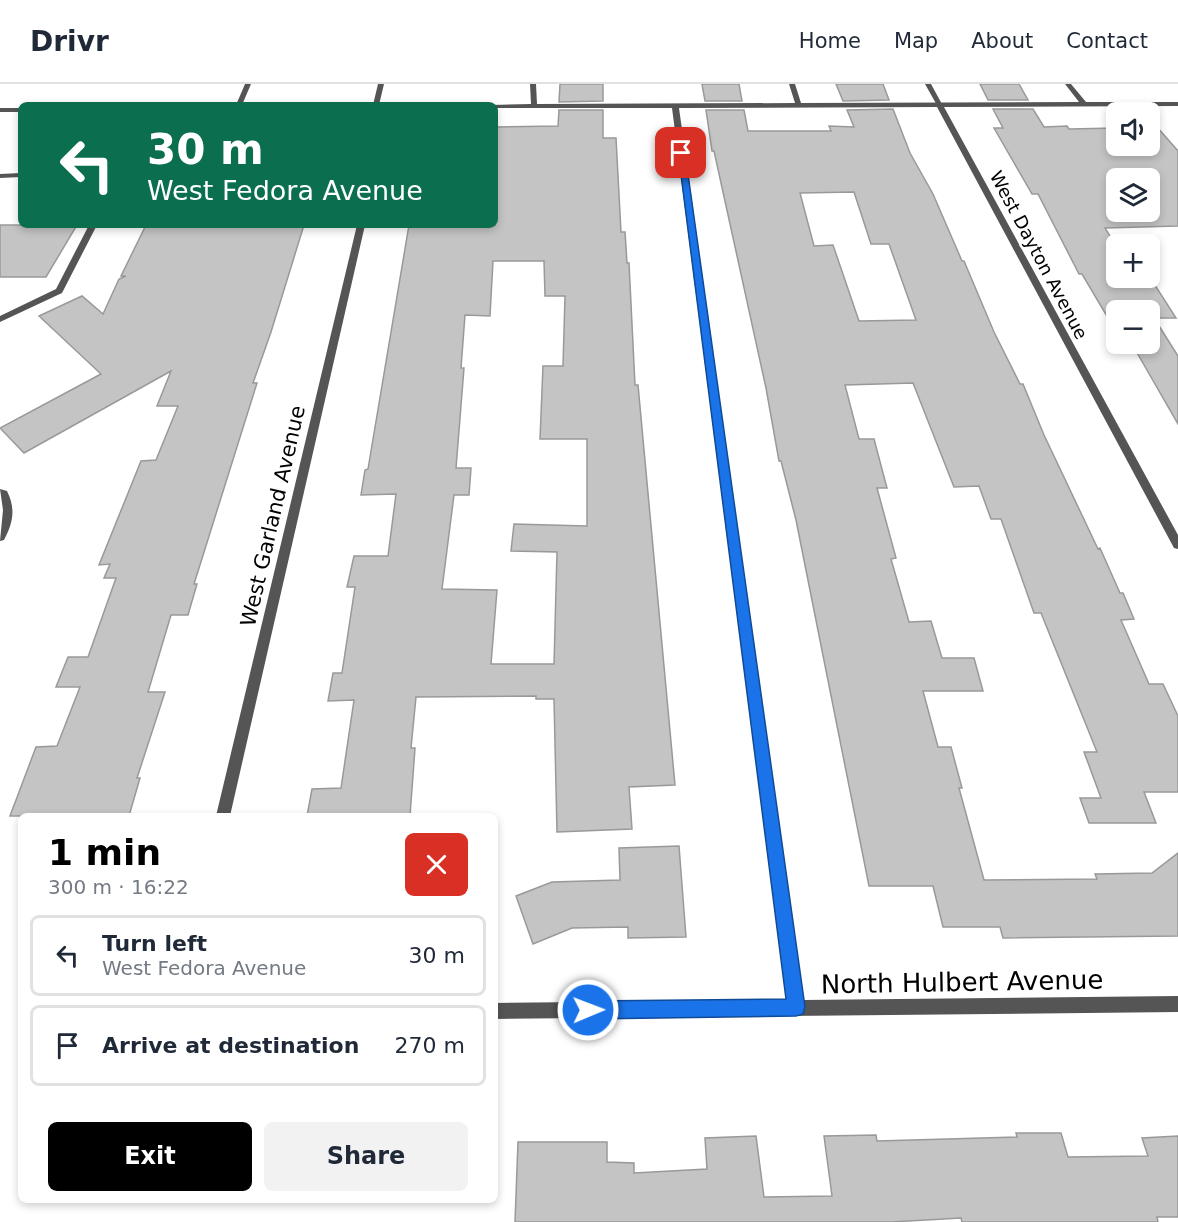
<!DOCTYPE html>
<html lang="en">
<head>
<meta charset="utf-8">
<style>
	:root { --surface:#fff; --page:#f2f2f3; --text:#1f2937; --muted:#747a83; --line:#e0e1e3; --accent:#000 }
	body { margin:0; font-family:"DejaVu Sans",sans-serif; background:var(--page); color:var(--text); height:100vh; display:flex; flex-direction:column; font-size:22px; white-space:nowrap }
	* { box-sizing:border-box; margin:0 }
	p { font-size:20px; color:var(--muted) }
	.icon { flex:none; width:33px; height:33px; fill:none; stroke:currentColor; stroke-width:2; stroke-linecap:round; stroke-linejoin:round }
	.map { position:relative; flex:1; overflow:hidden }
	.sheet { position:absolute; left:18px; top:729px; width:480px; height:390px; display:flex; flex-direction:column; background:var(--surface); border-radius:9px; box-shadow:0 3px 9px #0003 }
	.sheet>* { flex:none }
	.top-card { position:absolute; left:18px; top:18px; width:480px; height:126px; border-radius:9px; box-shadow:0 3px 9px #0003; background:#0b6e4f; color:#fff; overflow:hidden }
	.buttons { position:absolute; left:1106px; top:18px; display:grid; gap:12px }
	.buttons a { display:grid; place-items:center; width:54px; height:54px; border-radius:9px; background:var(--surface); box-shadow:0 3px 9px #0003; font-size:30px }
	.pin { position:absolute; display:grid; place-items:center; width:51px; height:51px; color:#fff; margin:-26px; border-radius:12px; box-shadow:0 3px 9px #0006 }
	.me { position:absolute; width:66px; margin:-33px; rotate:89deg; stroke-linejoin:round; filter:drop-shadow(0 0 4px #0008) }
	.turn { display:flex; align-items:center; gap:21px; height:126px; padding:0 30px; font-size:27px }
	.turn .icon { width:78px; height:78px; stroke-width:2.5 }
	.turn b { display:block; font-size:42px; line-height:51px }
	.round { display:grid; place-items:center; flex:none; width:63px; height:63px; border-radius:9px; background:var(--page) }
	.overview { display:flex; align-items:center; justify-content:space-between; height:102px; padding:0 30px }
	h1 { font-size:36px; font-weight:700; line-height:45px; color:var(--accent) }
	.button { display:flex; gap:12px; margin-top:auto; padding:12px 30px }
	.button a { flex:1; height:69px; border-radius:9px; background:var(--accent); color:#fff; font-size:24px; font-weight:700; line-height:69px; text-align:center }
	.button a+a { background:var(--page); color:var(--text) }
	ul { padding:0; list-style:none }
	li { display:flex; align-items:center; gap:18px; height:81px; margin:0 12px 9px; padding:0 18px; border:3px solid var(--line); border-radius:9px }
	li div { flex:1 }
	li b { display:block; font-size:22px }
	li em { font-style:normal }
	header { display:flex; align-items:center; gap:36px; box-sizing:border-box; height:84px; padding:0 30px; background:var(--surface); border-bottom:2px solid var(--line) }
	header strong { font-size:28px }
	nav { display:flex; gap:33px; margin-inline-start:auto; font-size:21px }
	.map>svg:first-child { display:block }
	.building { fill:#c4c4c4; stroke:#999; stroke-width:1.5; fill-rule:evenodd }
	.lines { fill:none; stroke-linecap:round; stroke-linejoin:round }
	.lane { fill:#555; fill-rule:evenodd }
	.street { fill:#555; fill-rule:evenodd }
	.route { fill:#1a73e8; stroke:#114b97; stroke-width:1.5 }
	.labels { text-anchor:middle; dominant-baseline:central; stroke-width:5; stroke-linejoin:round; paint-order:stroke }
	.far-street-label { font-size:18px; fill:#000; stroke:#fff }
	.street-label { font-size:21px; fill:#000; stroke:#fff }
	.near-street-label { font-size:26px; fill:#000; stroke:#fff }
</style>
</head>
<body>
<header>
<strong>Drivr</strong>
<nav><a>Home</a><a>Map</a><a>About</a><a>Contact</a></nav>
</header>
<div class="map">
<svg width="1178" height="1138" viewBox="0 0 1178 1138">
	<rect width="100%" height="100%" fill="#fff"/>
	<path class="building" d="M560,0H603V17L559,18Z
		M702,0H739L742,17H705Z
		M836,0H883L889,16L843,17Z
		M980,0H1019L1028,16H988Z
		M893,25L910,69L933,110L962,177H964L994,248L1020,300H1023L1044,351L1098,465L1100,464L1120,509H1123L1134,535L1121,536L1149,600H1163L1178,632V708H1144L1156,739H1089L1080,714H1101L1084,668H1097L1041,529H1034L1001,435H991L979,402L954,403L913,299L845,301L859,355H874L887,404H877L896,474L891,475L909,538L931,537L942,574H974L983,607H923L938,663H951L962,704H959L984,796L1097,795L1095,790L1152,789L1178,769V852L1003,854L1000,843H943L933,802H869L796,436L781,377H779L766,304L714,67H712L706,26H744L748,47H831L829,42L854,43L847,26ZM854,108L871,160H889L916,236L859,237L833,161L814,162L800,109Z
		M993,25H1033L1044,43L1067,42L1069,45L1116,44V62H1149V43H1157L1178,67V142L1105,144L1116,162V194H1135L1138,198H1153L1176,234H1154L1178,272V340L1132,260H1149V226H1116V234H1108L1082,190H1079L1038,110H1032L994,44H1003ZM1116,94H1149V128H1116Z
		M559,26H603V54H616L621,148H625L627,179H629L635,301H638L675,701L629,703L632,745L557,748L554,615H536V612L416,613L411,664H415L410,732H307L312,705L341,704L354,616L328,617L333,589H342L355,503H347L354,472H388L396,410L361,411L365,386L368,385L409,141H495V43L558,42ZM493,177H544L545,212H565L563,282H543L540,355H587V442L514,440L511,467L557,468L554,580H491L497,506L442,505L454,411H469L471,384H456L464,284H461L465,231L490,232Z
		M0,141H77L46,193H0Z
		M146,141H304L271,248L253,299H257L194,500H197L188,531H171L148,608H165L137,694H140L129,732H10L36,663L57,662L80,603H56L68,573H88L116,494H104L110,480L99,481L141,377L156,376L178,322H157L171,287L24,369L0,344L101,290L39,232L82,212L103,230L119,195L126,192H121Z
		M679,762L686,853L628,854V843L572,844L533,860L516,812L552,798L620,796L619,764Z
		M1016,1049H1061L1068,1073L1148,1072L1142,1054L1178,1052V1133H1157L1158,1138H962L961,1134L891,1138H515L518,1058H607V1078L634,1079V1089L707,1085L705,1054L756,1052L764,1113L832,1112L824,1052L876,1051L877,1057L1017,1053Z"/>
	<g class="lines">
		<path class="lane" d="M378,0H384L379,21H373Z
			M925,0H931L943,22L942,23H938Z
			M21,89V93L0,94V90Z
			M89,141H97L62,209L0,238V232L56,205Z
			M0,405L7,407C16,425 13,439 4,456L0,457L3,426Z"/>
		<path class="street" d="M245,0H251L242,21H236Z
			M530,0H536L537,20L795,19L789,0H795L801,19L1079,18L1065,0H1071L1086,18H1178V22L944,23L1178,451V465L1174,464L937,23L679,24L803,916L1178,912V928L495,935V919L787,916L672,24H495V21H492L531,20Z
			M0,24H21V28H0Z
			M357,141H365L230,732H216Z"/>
	</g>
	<path class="route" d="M678,67L685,69L805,923L803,930L796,932L588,935L582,932L579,926L582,920L588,917L786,915Z"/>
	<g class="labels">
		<g class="far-street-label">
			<text transform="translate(1039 171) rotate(62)">West Dayton Avenue</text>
		</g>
		<g class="street-label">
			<text transform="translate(273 432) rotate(-77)">West Garland Avenue</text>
		</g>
		<g class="near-street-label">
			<text transform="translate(962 898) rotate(-1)">North Hulbert Avenue</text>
		</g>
	</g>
</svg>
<div class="buttons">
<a><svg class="icon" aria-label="sound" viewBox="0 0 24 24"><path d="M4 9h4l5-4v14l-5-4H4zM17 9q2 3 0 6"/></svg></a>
<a><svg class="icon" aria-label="layers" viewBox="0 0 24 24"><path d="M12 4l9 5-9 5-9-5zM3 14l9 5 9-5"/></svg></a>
<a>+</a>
<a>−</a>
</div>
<div class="pin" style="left:681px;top:69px;background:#d93025"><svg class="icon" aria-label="arrive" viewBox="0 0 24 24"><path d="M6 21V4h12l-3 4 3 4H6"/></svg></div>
<svg class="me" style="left:588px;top:926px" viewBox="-20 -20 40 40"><circle r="17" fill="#1a73e8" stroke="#fff" stroke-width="3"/><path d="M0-11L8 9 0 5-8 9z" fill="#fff"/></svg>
<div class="top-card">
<div class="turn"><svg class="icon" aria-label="left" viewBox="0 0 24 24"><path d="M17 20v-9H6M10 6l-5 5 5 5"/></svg><div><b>30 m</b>West Fedora Avenue</div></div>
</div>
<section class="sheet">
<div class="overview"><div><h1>1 min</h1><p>300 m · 16:22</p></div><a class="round" style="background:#d93025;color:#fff"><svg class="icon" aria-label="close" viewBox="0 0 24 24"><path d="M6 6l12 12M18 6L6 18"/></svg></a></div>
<ul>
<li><svg class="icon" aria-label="left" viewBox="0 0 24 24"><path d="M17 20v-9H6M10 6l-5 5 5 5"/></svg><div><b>Turn left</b><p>West Fedora Avenue</p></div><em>30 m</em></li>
<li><svg class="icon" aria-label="arrive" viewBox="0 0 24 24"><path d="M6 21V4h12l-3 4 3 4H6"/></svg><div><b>Arrive at destination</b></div><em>270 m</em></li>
</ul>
<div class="button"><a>Exit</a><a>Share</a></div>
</section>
</div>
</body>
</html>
